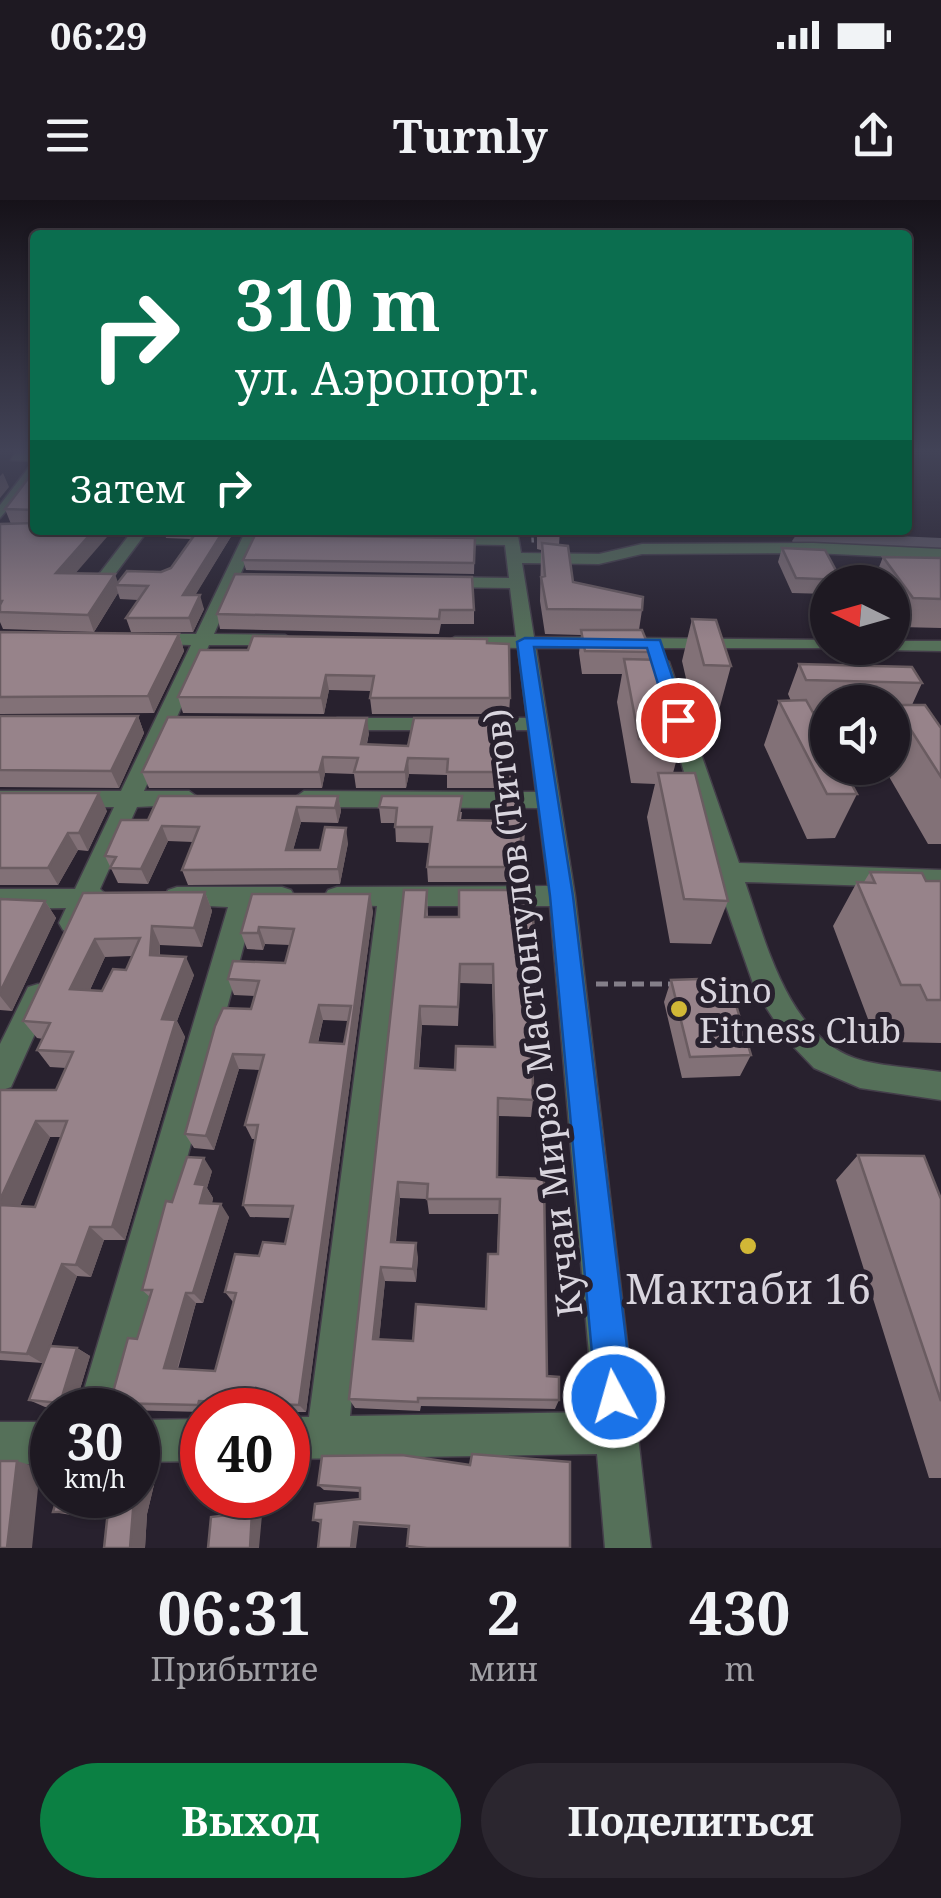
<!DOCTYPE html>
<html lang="ru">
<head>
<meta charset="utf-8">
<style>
	:root { --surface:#1e1922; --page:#2b262f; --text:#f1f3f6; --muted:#a1a0a5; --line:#3c3840; --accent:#0b8043 }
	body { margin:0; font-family:"Noto Serif",serif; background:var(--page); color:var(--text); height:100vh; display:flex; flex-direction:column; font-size:38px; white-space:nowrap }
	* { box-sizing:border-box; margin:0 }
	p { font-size:32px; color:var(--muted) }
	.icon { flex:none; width:55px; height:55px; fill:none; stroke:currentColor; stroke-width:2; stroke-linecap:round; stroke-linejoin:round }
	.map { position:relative; height:1348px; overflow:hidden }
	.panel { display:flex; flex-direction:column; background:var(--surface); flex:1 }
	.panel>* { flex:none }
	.top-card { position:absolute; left:30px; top:30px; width:882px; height:305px; border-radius:10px; box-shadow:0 2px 8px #0004,0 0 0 2px var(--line); background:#0b6e4f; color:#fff; overflow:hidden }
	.needle { width:65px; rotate:275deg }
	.tools { position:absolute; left:810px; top:365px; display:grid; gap:20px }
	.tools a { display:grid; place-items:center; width:100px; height:100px; border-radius:50%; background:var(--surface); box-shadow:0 2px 8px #0004,0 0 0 2px var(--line); font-size:50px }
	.speed { position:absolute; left:30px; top:1188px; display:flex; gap:20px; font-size:50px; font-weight:700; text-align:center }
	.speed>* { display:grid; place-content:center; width:130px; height:130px; border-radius:50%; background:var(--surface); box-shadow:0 2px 8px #0004,0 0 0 2px var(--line); line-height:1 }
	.speed small { font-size:25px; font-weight:400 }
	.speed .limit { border:15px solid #d22; background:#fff; color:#111 }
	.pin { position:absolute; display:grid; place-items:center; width:85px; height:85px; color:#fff; margin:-42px; border:5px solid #fff; border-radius:50%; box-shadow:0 2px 10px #0007 }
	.me { position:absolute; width:110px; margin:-55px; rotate:354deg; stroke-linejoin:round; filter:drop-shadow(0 0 8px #0008) }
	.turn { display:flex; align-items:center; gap:35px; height:210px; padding:0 40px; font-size:45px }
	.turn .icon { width:130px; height:130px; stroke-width:2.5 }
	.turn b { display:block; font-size:70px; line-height:85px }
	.then { display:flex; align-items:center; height:95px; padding:0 40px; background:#0003; gap:20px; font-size:38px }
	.eta { display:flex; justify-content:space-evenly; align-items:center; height:170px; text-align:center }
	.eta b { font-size:60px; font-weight:700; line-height:70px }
	.primary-button { display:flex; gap:20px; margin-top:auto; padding:20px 40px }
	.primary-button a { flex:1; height:115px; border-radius:60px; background:var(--accent); color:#fff; font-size:40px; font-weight:700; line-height:115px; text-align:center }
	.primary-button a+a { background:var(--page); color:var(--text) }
	.status { display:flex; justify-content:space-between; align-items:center; height:70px; padding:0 50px; background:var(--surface); direction:ltr }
	.status svg { height:28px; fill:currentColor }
	header { display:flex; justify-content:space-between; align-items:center; height:130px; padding:0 40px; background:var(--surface); font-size:45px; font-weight:700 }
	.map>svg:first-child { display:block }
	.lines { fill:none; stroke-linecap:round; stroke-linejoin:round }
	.taxiway { fill:#625c68; fill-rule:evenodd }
	.minor-casing { stroke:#443e4a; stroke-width:3 }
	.path-far1 { stroke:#847f89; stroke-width:2.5; stroke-dasharray:5 2.5; stroke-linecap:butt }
	.path { stroke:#847f89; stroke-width:5; stroke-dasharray:12 6; stroke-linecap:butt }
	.minor { fill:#557059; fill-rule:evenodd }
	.wall { fill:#827177; fill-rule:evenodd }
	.shaded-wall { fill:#6a5c61 }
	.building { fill:#97838a; stroke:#6a5c61; stroke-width:2.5; fill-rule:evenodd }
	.route { fill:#1a73e8; stroke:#114b97; stroke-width:2.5 }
	.poi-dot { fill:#d1b736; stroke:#28212e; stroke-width:4 }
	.labels { text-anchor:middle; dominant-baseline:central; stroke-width:10; stroke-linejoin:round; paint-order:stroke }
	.poi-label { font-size:35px; fill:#d9d5de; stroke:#28212e; text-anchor:start }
	.street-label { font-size:35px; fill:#d9d5de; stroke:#28212e }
	.near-poi-label { font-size:42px; fill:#d9d5de; stroke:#28212e }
</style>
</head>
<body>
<div class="status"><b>06:29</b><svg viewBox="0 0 49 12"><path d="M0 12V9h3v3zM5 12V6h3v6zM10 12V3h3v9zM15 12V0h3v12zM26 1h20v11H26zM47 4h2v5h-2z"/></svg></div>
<header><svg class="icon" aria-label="menu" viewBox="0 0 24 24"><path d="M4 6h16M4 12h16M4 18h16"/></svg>Turnly<svg class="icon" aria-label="share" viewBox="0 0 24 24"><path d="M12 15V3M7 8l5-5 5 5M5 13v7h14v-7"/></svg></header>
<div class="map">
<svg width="941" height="1348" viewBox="0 0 941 1348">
	<rect width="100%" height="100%" fill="#28212e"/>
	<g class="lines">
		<path class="taxiway" d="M807,332L941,338V356L796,347L792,341L796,335Z"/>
		<defs>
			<path id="minor" d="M15,253H35V261L11,260Z
				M35,266V277L0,318V305L29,267Z
				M133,330H148L107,385H95L93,382Z
				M246,330H260L214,434L285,435L294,440L285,445H209L144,591H189L200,599L197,604L137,607L100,689L110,698L106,705L92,708L81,730L72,733L63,730L59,723L66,708L0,709V689H75L114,607H0V591H121L191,445L150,444L141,439L150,434H196Z
				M503,330H517L521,353L599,354L642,344L813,343L941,349V359L813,353L642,354L599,364L522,363L534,437L828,440V448H835H536L575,696L651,1348H605L597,1254L288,1259V1217H309L377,706L328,704L324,697L328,690L337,687L548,686L538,608L304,607L293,599L304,591L536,592L528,530H337L327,524L337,518H527L518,448L455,447L446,442L455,437H516L510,388L440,387L432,382L440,377L509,378L505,345L441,344L434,340L441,336H504ZM403,706H550L594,1212L350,1216Z
				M892,441H941V451L886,450L892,448Z
				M660,456L669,462L739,663L941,670V688L745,682C767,745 789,842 864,861C889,867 916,868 941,872V900L860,888L814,868L788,841L756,792L714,672L651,462Z
				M177,687H282L291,690L295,697L291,704L254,707L120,1210H78L228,707L168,704L164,697L168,690Z
				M38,784L48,787L52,796L11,887L0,891V844L28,787Z
				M202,1219V1261L138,1262V1220Z
				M0,1222H52V1264H0Z"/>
		</defs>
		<use href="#minor" class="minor-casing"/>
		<path class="path-far1" d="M532,330L533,345"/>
		<path class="path" d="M596,784H671
			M726,784H746"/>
		<use href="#minor" class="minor"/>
	</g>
	<path class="wall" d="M35,256V330L76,373L118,382L161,372L171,368L192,339L166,338L164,330H235L195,395L204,409L193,432H131L126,418L138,400L120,399L118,393L94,432L3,429L0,422V324H11L5,309L31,274L29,269Z
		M263,330H478L477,332Z
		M537,330H560L559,345L573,382L642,410L639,430L651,452L649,459L682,540L673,573L728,701L711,744L670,743L647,617L655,584L631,583L617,502L622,474H582L579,453L581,435L545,434L540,401L541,350L537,349Z
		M566,330H588V332H566Z
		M475,338L474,374L246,370L243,360Z
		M782,348L841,380L840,382H828V394L792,393L778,362Z
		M883,357L941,358V428L900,427L892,416V382H873Z
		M235,374L474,410V424H441L439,434L220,429L217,414Z
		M692,419L731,466L719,510L693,509L682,461Z
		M0,432L179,434L184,451L154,513L0,514Z
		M487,443L510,498L509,514H372L370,498L371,491L329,490L324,514L183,513L178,497L248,450Z
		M799,464L922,483L912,505L941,528V644H928L884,568H892V502H828V511H811L857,594L835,638L807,639L764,545L779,501H791L788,494Z
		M0,516H138L144,533L119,588L0,587Z
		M369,533L367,544L408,546L515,543L514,588H447V575L409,574L406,588H356L354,574L325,573L322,588H149L142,572Z
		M0,593L107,611L88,651L78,650L58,685H0Z
		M338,596L341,611L338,623L301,622L293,650H320L348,643L340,684L188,685L182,670L193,642L168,641L148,684L118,683L105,656L148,620Z
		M502,596L525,631L524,646H521L520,682H428L427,667L430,643L396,642L395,623H381L379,607L462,612L461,620L503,621Z
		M870,672L926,681H941V843L895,842L889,827H871L833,726L857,682H864Z
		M427,690L428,717L537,793L535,812H532L533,900L531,917L498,916L497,977L547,1176L559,1200L555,1209L421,1206L420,1211L355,1208L349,1199ZM460,783L492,784L494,847L455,870L419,868L422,825L458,826ZM400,998L427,999L429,1014H499L497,1054L485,1109L413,1141L379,1139L385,1081L416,1082L418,1057L396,1042Z
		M205,692L212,711L202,747L160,745V755L194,775L177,821L185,837L125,1040H104L91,1077L77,1076L51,1146L77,1148L90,1156L74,1209L45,1207L29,1200L43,1163L0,1160V890H56L66,868L50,867L37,850L43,839L37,838L23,821L83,693ZM132,756L126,770L102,791L90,790L105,757ZM50,937H62L35,1007L20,1006Z
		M252,694L373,711L306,1212H288V1210L209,1208V1210H202V1212L124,1210L110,1203L137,1139L150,1097L142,1090L172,1002L212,971L207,988L213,998L212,1004L229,1017L203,1103H196L178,1169L215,1171L233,1102L225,1092L259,1056L285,1044L291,1018L250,1017L243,1005L255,939H252L245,925L260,870L239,869L214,950L194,948L185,934L251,809L255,796L234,795L228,779L285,763L290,745L265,744L263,750L247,749L241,733ZM323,820L348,821L344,844L318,843Z
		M0,699L45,701L56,718L12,811L0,810Z
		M671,780L751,855L740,876L682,878L664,802Z
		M858,955L941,999V1278H929L836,980Z
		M322,1256L570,1348H409L407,1346L409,1328L320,1323L313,1320L360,1299V1292L324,1290L318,1285Z
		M158,1268L147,1314L145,1348H104L108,1314L71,1315L53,1312Z"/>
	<path class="shaded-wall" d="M3,273L9,287L0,298V276Z
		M94,330H113L62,389L56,373Z
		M224,330H235L187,409L183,395Z
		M115,374L119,385H116L118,393L94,432L88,415Z
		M200,395L204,409L193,432L189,418Z
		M179,434L184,451L154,513L148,496Z
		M326,475L329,490L324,514L321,498Z
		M138,516L144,533L119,588L111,571Z
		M367,518L369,533L363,559L361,544Z
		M323,557L325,573L322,588L319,572Z
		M408,558L409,574L406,588L405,572Z
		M99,593L107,611L88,651L79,633Z
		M338,596L341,611L338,623L335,608Z
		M297,607L301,622L289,665L286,650Z
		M162,626L168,641L148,684L141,669Z
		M346,628L348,643L340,684L338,669Z
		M68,633L78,650L58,685L48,668Z
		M205,692L212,711L202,747L194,728Z
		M370,694L373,711L306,1212L299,1205Z
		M45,701L56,718L12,811L0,796V792Z
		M152,726L160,745L159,773L150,755Z
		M259,727L265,744L263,750L258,733Z
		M95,739L105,757L82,807L70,789Z
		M186,757L194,775L177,821L185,837L125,1040L112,1027L162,819Z
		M319,805L323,820L314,858L310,842Z
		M420,806L422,825L417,886L415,868Z
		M233,854L239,869L214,950L206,936Z
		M36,921L50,937L15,1018L0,1006V1000Z
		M204,958L212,971L207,988L213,998L208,1016L200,1003L195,984Z
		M398,982L400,998L394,1056L391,1042Z
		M221,1004L229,1017L203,1103L193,1093Z
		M90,1027L104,1040L91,1077L76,1065Z
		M416,1043L418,1057L416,1082L413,1069Z
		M62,1064L77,1076L44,1164L27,1154Z
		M381,1067L385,1081L378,1150L373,1139Z
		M186,1093L196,1103L175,1176L164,1168Z
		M77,1148L90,1156L74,1209L60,1203Z
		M199,1201L209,1208V1210H205L198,1205Z
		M17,1261L40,1268L32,1348H7Z
		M145,1262L158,1268L147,1314L145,1348H130L133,1310Z
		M252,1312L262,1315L259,1348H250Z
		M354,1322L359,1325L356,1348H351Z"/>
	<path class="building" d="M35,256V310L5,309L33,272L29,269Z
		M35,323V330H94L56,373L115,374L88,415L0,412V405L2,401H0V324Z
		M198,330H224L183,395H200L189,418H126L148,386L116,385L127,371L161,372L171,368Z
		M255,335L475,338L474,363L243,360Z
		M542,343L568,346L573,382L643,397L642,410L547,409L541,377L545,376Z
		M782,348L825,350L841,380L796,378Z
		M883,357L941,358V399L913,398Z
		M235,374L472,377L474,410H440L439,419L217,414Z
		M692,419L716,420L731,466L704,465Z
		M581,430H642L651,452L585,451Z
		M0,432L179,434L148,496L0,497Z
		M253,436L487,439V443L509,444L510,498H370L374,476L326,475L321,498L178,497L200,450H248Z
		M624,459L661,460L682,540L639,539Z
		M799,464L912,467L922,483L806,480Z
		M806,500L828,540V568H843L857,594H827L779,501Z
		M895,505H925L941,528V577Z
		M0,516H138L111,571L0,570Z
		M168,517L367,518L361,544L408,546L414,518H513L512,543H515L514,572H447L448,559L408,558L405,572H354L358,558L323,557L319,572H142Z
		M658,573H695L728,701L684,699Z
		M0,593H99L79,633H68L48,668H0Z
		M159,596H338L335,608L297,607L286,650H320L325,627L346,628L338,669L182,670L199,627L162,626L141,669L110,668L116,657L105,656L121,620H148Z
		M382,596H462L458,620L505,621L502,596H521L525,631H521V667H427L432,627H395L397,608L379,607Z
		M870,672L922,673L926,681H941V800H927L920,785H901L857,682L875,683Z
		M404,690H427L425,717H459V690H531L537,774V793H532L533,900L498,898L497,977L544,979L547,1176L559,1177V1200L418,1198V1202L349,1199ZM460,764H493L495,847L456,846L455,870L415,868L420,806L458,807ZM398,982L428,984L427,999H500L498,1054H488L486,1109L416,1104L413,1141L373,1139L381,1067L413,1069L416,1043L391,1042Z
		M205,692L194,728L152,726L150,755L186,757L162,819L176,820L112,1027H90L76,1065L62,1064L27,1154L0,1152V1005L35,1007L67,921H36L0,1000V890H56L73,852L37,850L50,823L23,821L83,693ZM140,738L126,770L113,769L102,791L70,789L95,739Z
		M252,694H370L299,1205L199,1201L198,1205L110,1203L128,1138L137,1139L152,1090H142L166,1001L172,1002L187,957L204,958L195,984L205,985L200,1003L221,1004L193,1093H186L164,1168L215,1171L236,1093L225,1092L235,1054L259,1056L263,1042L285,1044L293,1006L243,1005L258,925H245L264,855L233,854L206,936L185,934L215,826L223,808L251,809L259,781L228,779L233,761L285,763L294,729L259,727L258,733H241ZM319,805L351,806L344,844L310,842Z
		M0,699L45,701L0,792Z
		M728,778L751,855L690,857L671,780Z
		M858,955L924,956L941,999V1201Z
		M50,1146L77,1148L60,1203L29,1200Z
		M472,1254L570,1262V1348H427L407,1346L409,1326L354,1322L351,1348H318L321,1320H313L315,1304L360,1299V1288L318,1285L322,1256L402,1255L470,1265Z
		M0,1261H17L7,1348H0Z
		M138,1262H145L138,1291Z
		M58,1295H137L133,1310L130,1348H104L108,1311L53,1312Z
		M252,1312L250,1348H208L211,1317Z"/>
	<linearGradient id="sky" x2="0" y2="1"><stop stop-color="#161219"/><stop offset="0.57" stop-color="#424357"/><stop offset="1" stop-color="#424357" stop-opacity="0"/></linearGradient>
	<rect width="941" height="441" fill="url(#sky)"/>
	<path class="route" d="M525,438L660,440L687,520L678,525L669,520L647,448L534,447L573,696L633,1197L627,1210L614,1215L601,1210L596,1197L550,696L517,442Z"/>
	<g class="poi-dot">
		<circle cx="679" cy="809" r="10"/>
		<circle cx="748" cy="1046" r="10"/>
	</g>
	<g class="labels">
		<g class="poi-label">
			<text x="699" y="789">Sino<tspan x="699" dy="40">Fitness Club</tspan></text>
		</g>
		<g class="street-label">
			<text transform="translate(532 813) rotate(-97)">Кучаи Мирзо Мастонгулов (Титов)</text>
		</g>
		<g class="near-poi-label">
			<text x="748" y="1087">Мактаби 16</text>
		</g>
	</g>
</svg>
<div class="tools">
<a><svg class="needle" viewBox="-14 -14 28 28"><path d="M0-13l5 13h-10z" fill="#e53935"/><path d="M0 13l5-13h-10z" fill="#a1a0a5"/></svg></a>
<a><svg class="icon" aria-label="sound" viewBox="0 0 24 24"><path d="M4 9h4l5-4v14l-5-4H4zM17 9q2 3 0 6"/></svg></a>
</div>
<div class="speed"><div>30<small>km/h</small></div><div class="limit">40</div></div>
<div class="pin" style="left:678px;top:520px;background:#d93025"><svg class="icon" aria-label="arrive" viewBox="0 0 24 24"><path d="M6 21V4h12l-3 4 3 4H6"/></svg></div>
<svg class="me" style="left:614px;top:1197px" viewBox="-20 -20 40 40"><circle r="17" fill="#1a73e8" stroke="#fff" stroke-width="3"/><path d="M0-11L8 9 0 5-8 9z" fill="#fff"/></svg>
<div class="top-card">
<div class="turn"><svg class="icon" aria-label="right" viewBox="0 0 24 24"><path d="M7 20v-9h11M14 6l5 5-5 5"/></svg><div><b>310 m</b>ул. Аэропорт.</div></div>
<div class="then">Затем<svg class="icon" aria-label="right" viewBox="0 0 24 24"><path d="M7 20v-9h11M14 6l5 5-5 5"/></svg></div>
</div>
</div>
<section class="panel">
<div class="eta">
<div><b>06:31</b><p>Прибытие</p></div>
<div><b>2</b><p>мин</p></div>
<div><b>430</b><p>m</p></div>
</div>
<div class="primary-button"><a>Выход</a><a>Поделиться</a></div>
</section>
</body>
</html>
